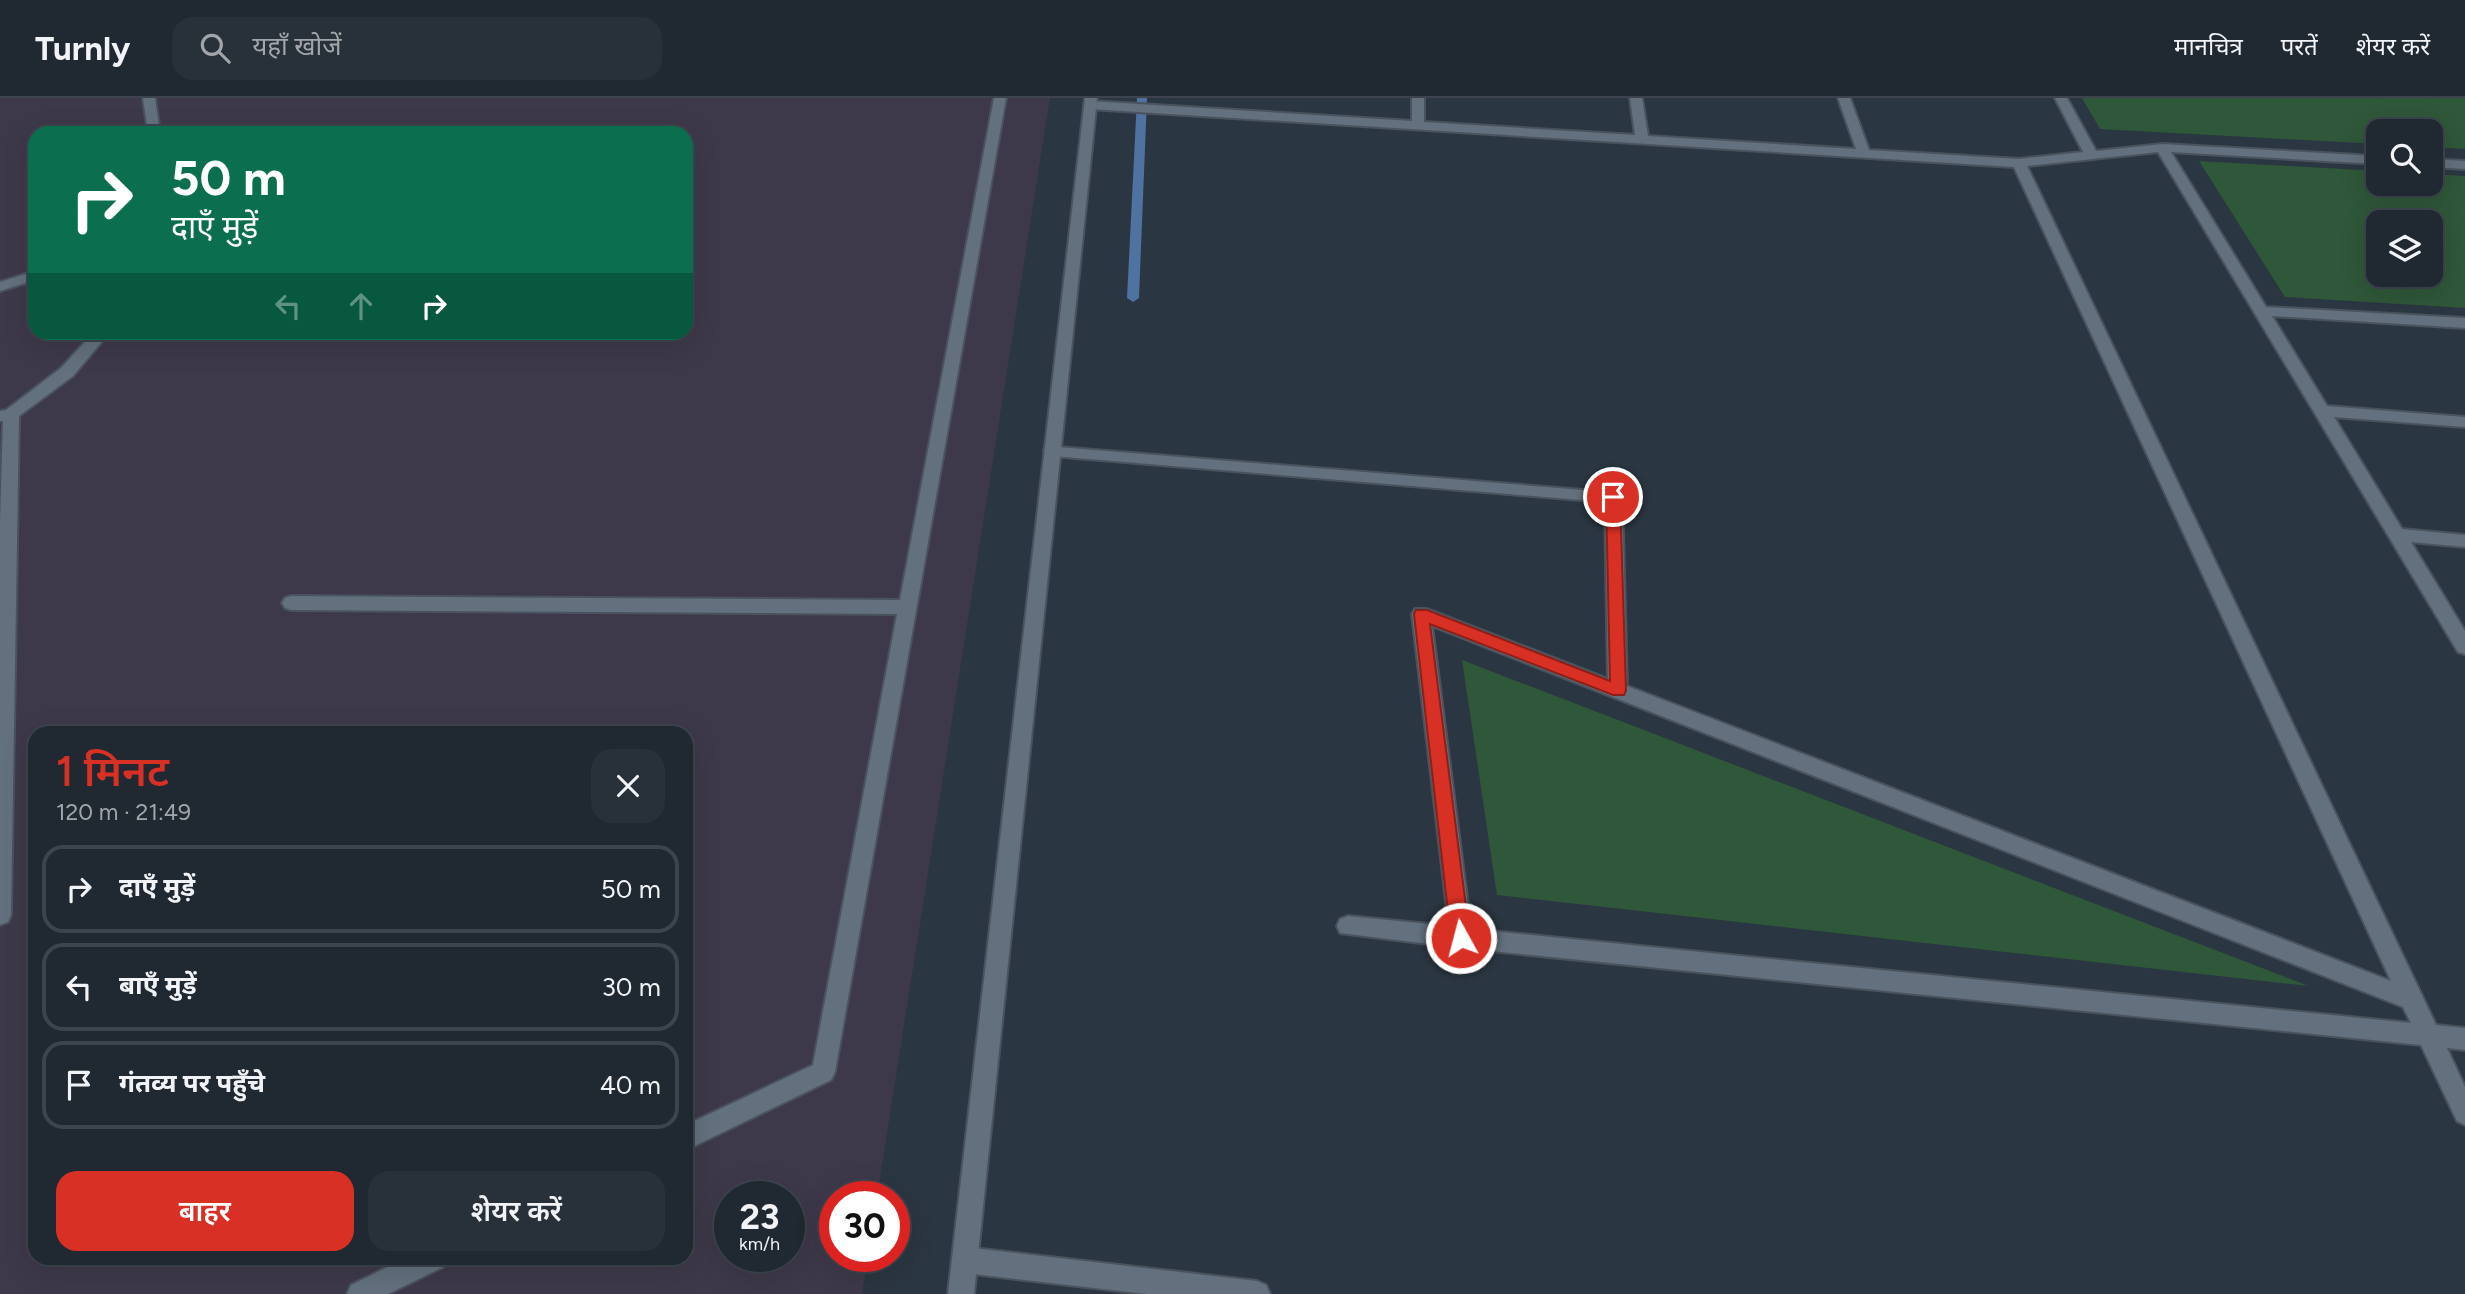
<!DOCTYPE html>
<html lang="hi">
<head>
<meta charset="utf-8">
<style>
	:root { --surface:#202831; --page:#283039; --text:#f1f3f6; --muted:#a2a6ab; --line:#3d444d; --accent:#d93025 }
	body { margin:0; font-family:Figtree,"Noto Sans Devanagari",sans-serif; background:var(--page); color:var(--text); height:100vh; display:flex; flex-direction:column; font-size:26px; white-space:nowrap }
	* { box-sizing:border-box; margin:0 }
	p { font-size:23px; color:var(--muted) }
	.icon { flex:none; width:38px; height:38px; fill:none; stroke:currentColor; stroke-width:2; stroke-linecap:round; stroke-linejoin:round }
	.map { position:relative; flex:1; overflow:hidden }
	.panel { position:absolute; left:28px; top:628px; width:665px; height:539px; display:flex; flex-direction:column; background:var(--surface); border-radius:21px; box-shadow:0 7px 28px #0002,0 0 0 2px var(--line) }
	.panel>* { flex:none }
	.hud { position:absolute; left:28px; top:28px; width:665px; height:214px; border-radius:21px; box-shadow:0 7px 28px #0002,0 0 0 2px var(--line); background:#0b6e4f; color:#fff; overflow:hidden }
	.buttons { position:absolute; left:2366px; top:21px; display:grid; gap:14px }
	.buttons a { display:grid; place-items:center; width:77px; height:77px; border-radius:14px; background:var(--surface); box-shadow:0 7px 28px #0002,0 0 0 2px var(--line); font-size:35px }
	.speed { position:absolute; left:714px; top:1083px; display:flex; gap:14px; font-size:35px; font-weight:700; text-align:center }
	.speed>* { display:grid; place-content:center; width:91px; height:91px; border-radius:50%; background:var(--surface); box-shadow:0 7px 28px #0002,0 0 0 2px var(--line); line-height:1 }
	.speed small { font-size:18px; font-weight:400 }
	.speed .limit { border:10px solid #d22; background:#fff; color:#111 }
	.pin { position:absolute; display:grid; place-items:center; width:60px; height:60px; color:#fff; margin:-30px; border:4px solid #fff; border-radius:50%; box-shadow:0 2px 7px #0007 }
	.me { position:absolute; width:77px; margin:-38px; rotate:353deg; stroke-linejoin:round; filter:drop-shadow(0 0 5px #0008) }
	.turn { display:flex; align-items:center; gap:24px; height:147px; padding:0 28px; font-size:32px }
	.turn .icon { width:91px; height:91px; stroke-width:2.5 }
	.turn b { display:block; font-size:49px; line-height:60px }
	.lanes { display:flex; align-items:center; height:66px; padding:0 28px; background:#0003; justify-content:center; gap:35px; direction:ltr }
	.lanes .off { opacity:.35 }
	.round { display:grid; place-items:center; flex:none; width:74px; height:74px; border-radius:21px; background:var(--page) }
	.overview { display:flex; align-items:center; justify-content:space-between; height:119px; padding:0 28px }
	h1 { font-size:42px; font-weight:600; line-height:52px; color:var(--accent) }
	.cta { display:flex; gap:14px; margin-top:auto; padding:14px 28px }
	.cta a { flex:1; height:80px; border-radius:21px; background:var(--accent); color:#fff; font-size:28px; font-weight:600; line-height:80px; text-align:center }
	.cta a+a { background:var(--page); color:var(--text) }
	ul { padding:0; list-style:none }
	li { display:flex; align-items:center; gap:21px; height:88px; margin:0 14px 10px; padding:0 14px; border:4px solid var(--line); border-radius:21px }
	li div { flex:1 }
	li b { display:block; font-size:26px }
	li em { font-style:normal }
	header { display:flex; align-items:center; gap:42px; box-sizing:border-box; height:98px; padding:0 35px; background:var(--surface); border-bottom:2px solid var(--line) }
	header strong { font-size:33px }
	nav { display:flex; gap:38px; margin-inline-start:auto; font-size:24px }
	.search { width:490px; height:63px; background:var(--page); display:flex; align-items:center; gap:18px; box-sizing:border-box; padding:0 24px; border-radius:21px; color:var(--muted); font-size:26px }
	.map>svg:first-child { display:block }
	.education { fill:#3e394a; fill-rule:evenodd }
	.green { fill:#2f5739; fill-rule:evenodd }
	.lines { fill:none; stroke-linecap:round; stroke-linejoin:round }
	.stream { fill:#4f72a1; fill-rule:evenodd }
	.service-casing { stroke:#4a535d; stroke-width:4 }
	.minor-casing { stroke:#4a535d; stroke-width:4 }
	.tertiary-casing { stroke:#4a535d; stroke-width:4 }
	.service { fill:#63707d; fill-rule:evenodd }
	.minor { fill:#63707d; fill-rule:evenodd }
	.tertiary { fill:#63707d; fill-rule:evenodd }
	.route { fill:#d93025; stroke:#8d1f18; stroke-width:2 }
</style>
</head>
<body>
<header>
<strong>Turnly</strong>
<div class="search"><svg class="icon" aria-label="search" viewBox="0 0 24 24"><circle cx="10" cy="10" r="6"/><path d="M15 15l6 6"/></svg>यहाँ खोजें</div>
<nav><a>मानचित्र</a><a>परतें</a><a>शेयर करें</a></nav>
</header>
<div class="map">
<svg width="2465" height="1196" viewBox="0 0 2465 1196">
	<rect width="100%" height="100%" fill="#2a3641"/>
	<path class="education" d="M0,0H1050L877,1099H835V1158L868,1159L862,1196H0ZM35,35H686V234H35ZM35,635H686V1160H35ZM730,1099H789V1158H730Z"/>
	<path class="green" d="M2082,0H2465V51L2431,49V33H2378V46L2100,31Z
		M2199,63L2378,73V86H2431V76L2465,78V210L2285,199ZM2378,124H2431V177H2378Z
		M1462,562L2309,888L1497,797Z"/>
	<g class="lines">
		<path class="stream" d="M1137,0H1147L1139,200L1133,204L1127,200Z"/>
		<defs>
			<path id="service" d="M143,0H155L160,35H148Z
				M994,0H1006L835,974L831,982L686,1052V1027L813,967L897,516L291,512L285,510L282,505L285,500L291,498L900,502Z
				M35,173V182L0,193V184Z
				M94,234H110L73,278L19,318L11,817L8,824L0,827V423L3,323H0V313L6,312L61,270Z
				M406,1160H447L443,1169L388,1196H347L351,1187Z"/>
			<path id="minor" d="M1412,0H1424V24L1635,37L1630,0H1642L1648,38L1856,51L1838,0H1850L1869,52L2019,61L2083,54L2055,0H2067L2096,53L2162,46L2378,58V66L2171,54L2266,209L2465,220V230L2272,218L2327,308L2465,319V329L2334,319L2402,431L2465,437V449L2411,444L2465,533V556L2458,554L2158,54L2027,68L2436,927L2465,930V952L2447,950L2465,989V1027L2457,1023L2421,947L1461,850L1340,835L1337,828L1340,821L1348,818L1449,828L1412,516L1415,511H1427L1608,581L1605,404L1052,358L1044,352L1046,348L1619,395L1622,399L1627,588L2391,883L2014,69L1090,11L1084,7L1090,3L1412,23ZM1432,528L2403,909L2411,925L1471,831Z
				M2431,61L2465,63V71L2431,69Z
				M965,1149L1257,1183L1266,1187L1270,1196H1146L965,1175L956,1171L952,1162L956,1153Z"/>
			<path id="tertiary" d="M1085,0H1097L974,1196H948Z"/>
		</defs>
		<use href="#service" class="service-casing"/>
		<use href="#minor" class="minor-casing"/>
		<use href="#tertiary" class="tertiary-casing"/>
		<use href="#service" class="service"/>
		<use href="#minor" class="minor"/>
		<use href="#tertiary" class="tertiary"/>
	</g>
	<path class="route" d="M1613,394L1620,399L1626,592L1624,597H1613L1430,526L1470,840L1467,846L1461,848L1454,846L1451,840L1414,516L1416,512H1427L1610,583L1606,399Z"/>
</svg>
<div class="buttons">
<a><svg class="icon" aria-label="search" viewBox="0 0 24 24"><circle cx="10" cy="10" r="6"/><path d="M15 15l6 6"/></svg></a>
<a><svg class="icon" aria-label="layers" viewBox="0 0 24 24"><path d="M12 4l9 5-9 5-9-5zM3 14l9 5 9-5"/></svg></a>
</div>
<div class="speed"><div>23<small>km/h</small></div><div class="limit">30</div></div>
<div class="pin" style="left:1613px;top:399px;background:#d93025"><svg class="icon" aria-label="arrive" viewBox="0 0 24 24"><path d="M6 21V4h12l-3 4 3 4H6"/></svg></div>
<svg class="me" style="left:1461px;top:840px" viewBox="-20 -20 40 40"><circle r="17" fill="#d93025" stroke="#fff" stroke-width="3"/><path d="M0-11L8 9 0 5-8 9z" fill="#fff"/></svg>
<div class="hud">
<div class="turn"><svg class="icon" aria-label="right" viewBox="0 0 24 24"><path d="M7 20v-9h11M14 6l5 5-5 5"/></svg><div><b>50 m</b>दाएँ मुड़ें</div></div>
<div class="lanes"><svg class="icon off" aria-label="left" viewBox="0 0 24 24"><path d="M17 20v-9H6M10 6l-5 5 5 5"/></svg><svg class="icon off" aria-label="ahead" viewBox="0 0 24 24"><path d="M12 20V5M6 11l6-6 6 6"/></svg><svg class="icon" aria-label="right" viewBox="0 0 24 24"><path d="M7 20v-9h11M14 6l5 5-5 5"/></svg></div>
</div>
<section class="panel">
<div class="overview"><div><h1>1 मिनट</h1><p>120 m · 21:49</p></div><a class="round"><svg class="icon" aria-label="close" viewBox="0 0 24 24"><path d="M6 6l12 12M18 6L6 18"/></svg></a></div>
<ul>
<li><svg class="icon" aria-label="right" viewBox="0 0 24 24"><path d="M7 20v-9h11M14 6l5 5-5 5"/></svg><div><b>दाएँ मुड़ें</b></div><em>50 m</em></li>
<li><svg class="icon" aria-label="left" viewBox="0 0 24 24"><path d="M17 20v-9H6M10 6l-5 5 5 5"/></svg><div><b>बाएँ मुड़ें</b></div><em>30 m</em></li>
<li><svg class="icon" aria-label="arrive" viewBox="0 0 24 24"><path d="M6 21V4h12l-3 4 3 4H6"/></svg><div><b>गंतव्य पर पहुँचे</b></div><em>40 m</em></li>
</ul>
<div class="cta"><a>बाहर</a><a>शेयर करें</a></div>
</section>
</div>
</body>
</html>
